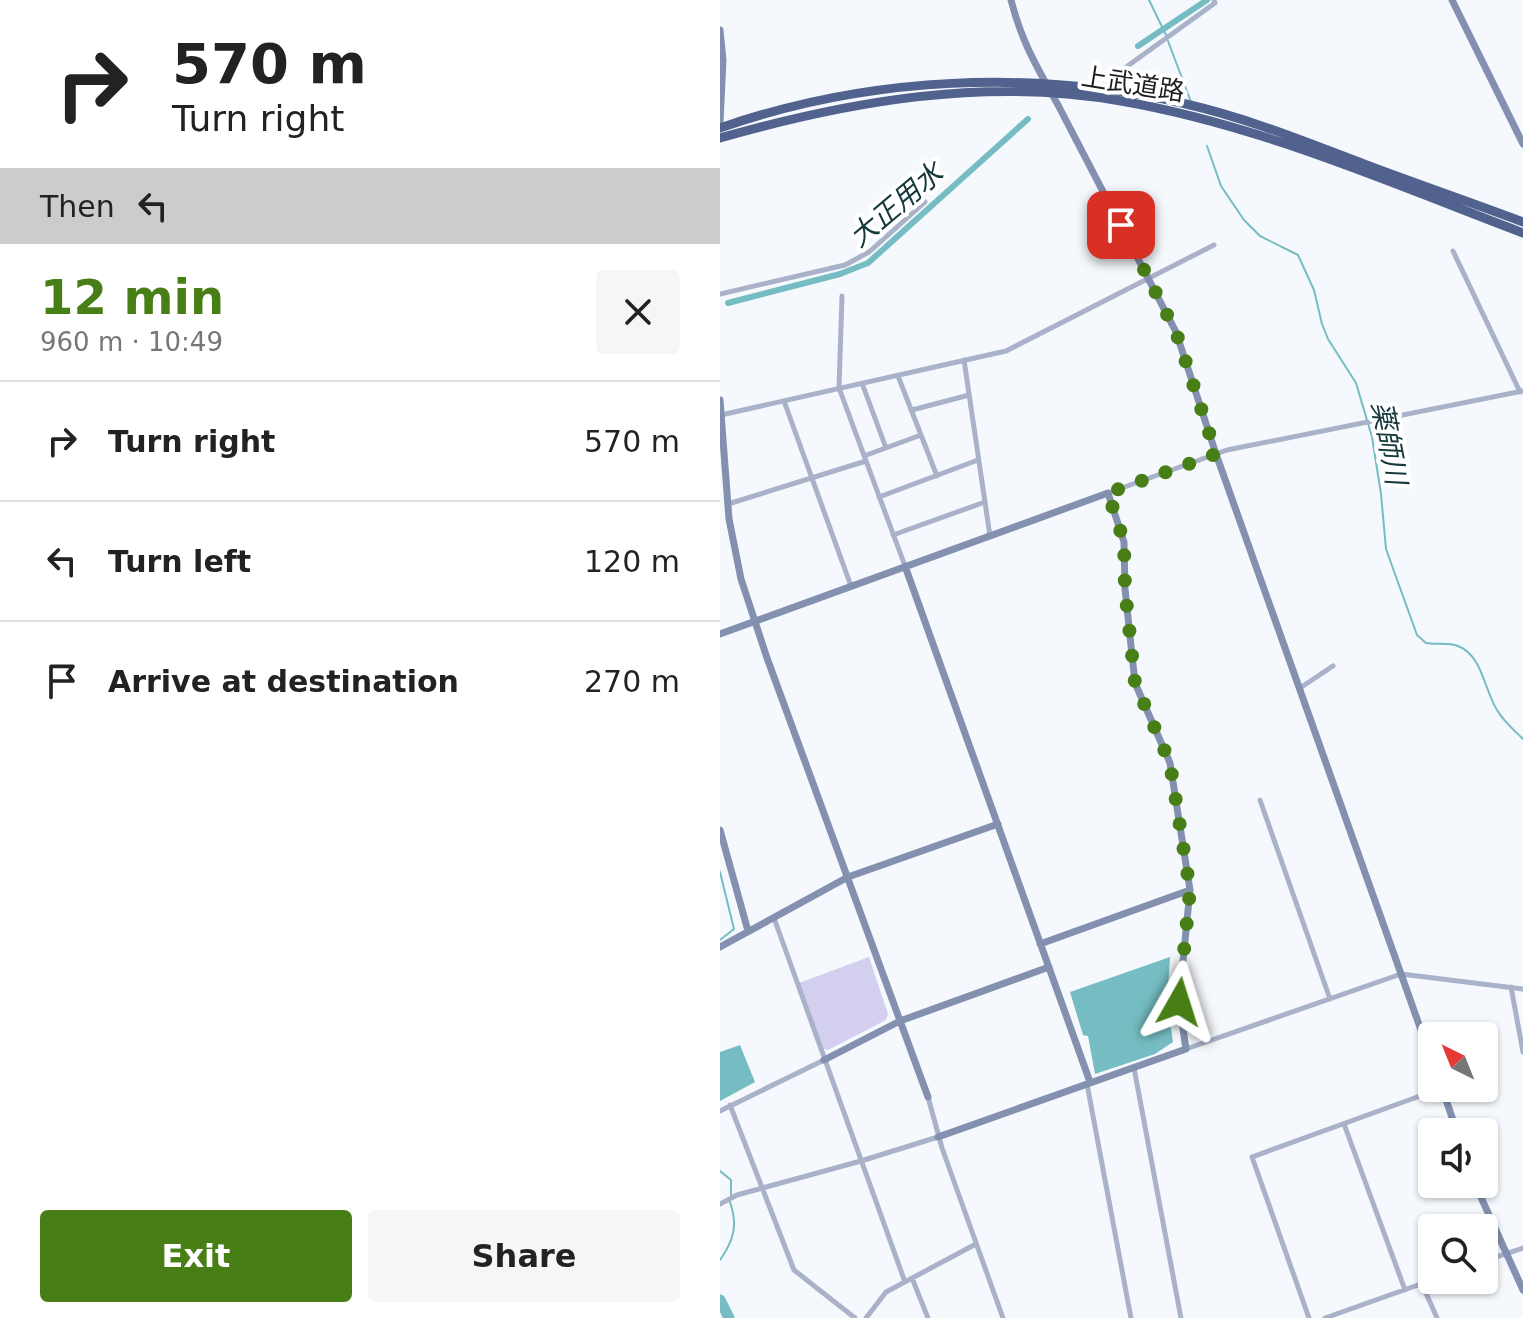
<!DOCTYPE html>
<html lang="en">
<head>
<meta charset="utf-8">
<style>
	:root { --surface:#fff; --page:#f6f6f6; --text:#222; --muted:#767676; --line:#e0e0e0; --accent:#477e15 }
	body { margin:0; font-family:"DejaVu Sans","Noto Sans JP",sans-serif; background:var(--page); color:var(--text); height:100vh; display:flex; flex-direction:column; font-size:30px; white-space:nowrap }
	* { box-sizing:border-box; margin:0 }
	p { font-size:26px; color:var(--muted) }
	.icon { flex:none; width:44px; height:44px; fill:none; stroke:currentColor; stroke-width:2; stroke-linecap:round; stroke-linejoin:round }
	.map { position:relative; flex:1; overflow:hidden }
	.sheet { display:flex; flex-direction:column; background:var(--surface); width:720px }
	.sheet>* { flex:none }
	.guide { background:#fff; color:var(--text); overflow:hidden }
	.needle { width:52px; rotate:317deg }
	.fabs { position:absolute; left:698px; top:1022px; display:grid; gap:16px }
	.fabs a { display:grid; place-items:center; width:80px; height:80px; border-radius:8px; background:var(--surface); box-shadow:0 2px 6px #0004; font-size:40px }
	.pin { position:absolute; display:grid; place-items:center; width:68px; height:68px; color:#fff; margin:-34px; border-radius:16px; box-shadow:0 4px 12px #0006 }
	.me { position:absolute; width:88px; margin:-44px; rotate:6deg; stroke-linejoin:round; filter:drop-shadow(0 0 6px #0008) }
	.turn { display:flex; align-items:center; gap:28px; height:168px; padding:0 40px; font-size:36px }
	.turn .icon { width:104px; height:104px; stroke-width:2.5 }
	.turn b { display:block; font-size:56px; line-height:68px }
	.then { display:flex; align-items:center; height:76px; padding:0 40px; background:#0003; gap:16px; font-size:30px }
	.round { display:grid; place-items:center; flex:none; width:84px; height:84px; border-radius:8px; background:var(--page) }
	.head { display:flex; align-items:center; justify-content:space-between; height:136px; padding:0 40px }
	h1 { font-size:48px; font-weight:700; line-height:60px; color:var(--accent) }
	.button { display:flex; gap:16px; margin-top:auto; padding:16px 40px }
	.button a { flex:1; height:92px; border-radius:8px; background:var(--accent); color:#fff; font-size:32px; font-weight:700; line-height:92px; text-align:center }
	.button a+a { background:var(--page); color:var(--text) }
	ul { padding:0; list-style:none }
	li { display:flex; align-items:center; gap:24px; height:120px; padding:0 40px; border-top:2px solid var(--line) }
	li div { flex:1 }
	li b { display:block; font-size:30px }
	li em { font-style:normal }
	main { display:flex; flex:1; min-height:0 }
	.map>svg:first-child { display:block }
	.green { fill:#d3d0ef }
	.water { fill:#75bdc2 }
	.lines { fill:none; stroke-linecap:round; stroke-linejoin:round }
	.stream { stroke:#75bdc2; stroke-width:2 }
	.canal { stroke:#75bdc2; stroke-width:6 }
	.river { stroke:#75bdc2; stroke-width:11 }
	.street { stroke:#a9b2c8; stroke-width:5 }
	.secondary { stroke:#8390af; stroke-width:7 }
	.highway { stroke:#52628e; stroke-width:9 }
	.route { stroke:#477e15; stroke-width:14; stroke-dasharray:0 25.2 }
	.labels { text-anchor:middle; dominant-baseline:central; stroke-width:8; stroke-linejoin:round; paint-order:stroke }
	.street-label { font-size:26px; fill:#1d1e1f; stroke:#fff }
	.water-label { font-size:28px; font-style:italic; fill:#14383b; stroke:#fff }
</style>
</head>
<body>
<main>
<section class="sheet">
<div class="guide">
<div class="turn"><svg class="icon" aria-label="right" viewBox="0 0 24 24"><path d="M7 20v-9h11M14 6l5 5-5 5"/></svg><div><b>570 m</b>Turn right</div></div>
<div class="then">Then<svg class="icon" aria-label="left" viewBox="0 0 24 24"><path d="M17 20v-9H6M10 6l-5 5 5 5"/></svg></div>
</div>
<div class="head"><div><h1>12 min</h1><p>960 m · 10:49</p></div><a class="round"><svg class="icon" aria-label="close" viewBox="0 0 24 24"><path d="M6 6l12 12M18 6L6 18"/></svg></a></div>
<ul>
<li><svg class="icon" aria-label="right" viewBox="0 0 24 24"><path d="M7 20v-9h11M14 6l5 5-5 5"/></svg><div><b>Turn right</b></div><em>570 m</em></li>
<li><svg class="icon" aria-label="left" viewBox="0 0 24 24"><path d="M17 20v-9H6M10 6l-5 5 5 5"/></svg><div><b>Turn left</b></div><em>120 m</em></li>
<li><svg class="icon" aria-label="arrive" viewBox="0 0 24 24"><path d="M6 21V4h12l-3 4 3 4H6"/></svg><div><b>Arrive at destination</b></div><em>270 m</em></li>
</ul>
<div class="button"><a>Exit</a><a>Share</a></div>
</section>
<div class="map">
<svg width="803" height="1318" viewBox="0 0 803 1318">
	<rect width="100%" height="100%" fill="#f5f8fc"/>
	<path class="green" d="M149,957L168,1014L166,1020L108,1050L103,1049L79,983Z"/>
	<path class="water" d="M450,957L447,1003L453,1042L435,1054L375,1074L368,1036L363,1035L350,992Z
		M20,1045L35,1082L0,1101V1052Z"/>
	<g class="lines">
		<path class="stream" d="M429,0L446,35
			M448,41L471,102
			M487,146L501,186L524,220L540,236L578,255L594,290L602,324L608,339L636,383L652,437L661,494L666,549L697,635L706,643C716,645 728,642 738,646C763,656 764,690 777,710C784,722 794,730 803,739
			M0,872L14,929L0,940
			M0,1171L11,1180V1196
			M0,1260C14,1240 18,1225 10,1202"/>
		<path class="canal" d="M418,46L487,0
			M8,303L120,274L148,263L308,119"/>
		<path class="river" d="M0,1300L9,1318"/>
		<path class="street" d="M385,89L395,75L495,3L494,0
			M733,251L800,392
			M0,294L125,265L149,252L205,202
			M122,296L119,388L185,566
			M244,360L270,536
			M178,376L217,476
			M142,383L166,448
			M64,401L131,586
			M192,410L249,395
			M1,415L286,351L494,245
			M144,456L201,435
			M388,493L507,450L803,391
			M159,497L258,460
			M8,504L146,461
			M173,535L265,502
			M580,688L613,666
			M540,800L610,999
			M54,918L185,1282
			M791,987L803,1052
			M466,1049L681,974L803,989
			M414,1068L461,1318
			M367,1084L411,1318
			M208,1097L222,1148L283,1318
			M10,1105L74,1270L135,1318
			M0,1111L104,1060
			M624,1124L685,1290
			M0,1204L17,1195L141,1161L218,1137
			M764,1261L803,1248
			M192,1278L208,1318
			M702,1284L717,1318
			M146,1318L166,1292L256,1244
			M589,1318L532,1157L722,1088
			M605,1318L712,1280"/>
		<path class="secondary" d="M291,0C302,43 317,67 338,105L456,332L496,454L712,1061
			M732,0L803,144
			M0,30L3,60L0,122
			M0,400L9,519L21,579L47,658L208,1097
			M185,566L370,1082
			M0,634L388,493L404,542L405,589L415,683L450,763L470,890L459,1002L466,1049L218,1137
			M0,830L28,931
			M320,944L470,890
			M0,947L128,877L278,824
			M104,1060L180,1021L329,967
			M722,1088L737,1132
			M755,1184L803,1290"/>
		<path class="highway" d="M0,128C149,76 313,69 466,104C527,118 586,142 644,164C697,184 750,202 803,222
			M0,138C130,101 266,77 401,101C540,125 671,183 803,233"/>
	</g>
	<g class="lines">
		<path class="route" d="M401,225L456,332L496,454L388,493L404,542L405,589L415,683L450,763L470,890L459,1002"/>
	</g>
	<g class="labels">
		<g class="street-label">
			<text transform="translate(413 84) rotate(9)">上武道路</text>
		</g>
		<g class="water-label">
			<text transform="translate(176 205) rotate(-40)">大正用水</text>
			<text transform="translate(669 443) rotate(79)">薬師川</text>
		</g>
	</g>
</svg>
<div class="fabs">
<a><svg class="needle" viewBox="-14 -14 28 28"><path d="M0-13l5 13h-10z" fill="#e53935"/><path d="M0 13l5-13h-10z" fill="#767676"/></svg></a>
<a><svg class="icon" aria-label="sound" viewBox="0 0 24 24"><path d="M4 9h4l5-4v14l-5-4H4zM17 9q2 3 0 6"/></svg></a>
<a><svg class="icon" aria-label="search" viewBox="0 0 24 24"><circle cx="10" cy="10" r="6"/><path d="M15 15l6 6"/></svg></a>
</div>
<div class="pin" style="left:401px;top:225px;background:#d93025"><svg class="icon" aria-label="arrive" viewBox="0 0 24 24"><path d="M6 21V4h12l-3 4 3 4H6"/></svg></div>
<svg class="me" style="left:459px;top:1002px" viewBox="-20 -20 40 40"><path d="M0-17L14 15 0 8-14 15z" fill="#477e15" stroke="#fff" stroke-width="4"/></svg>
</div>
</main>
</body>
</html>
